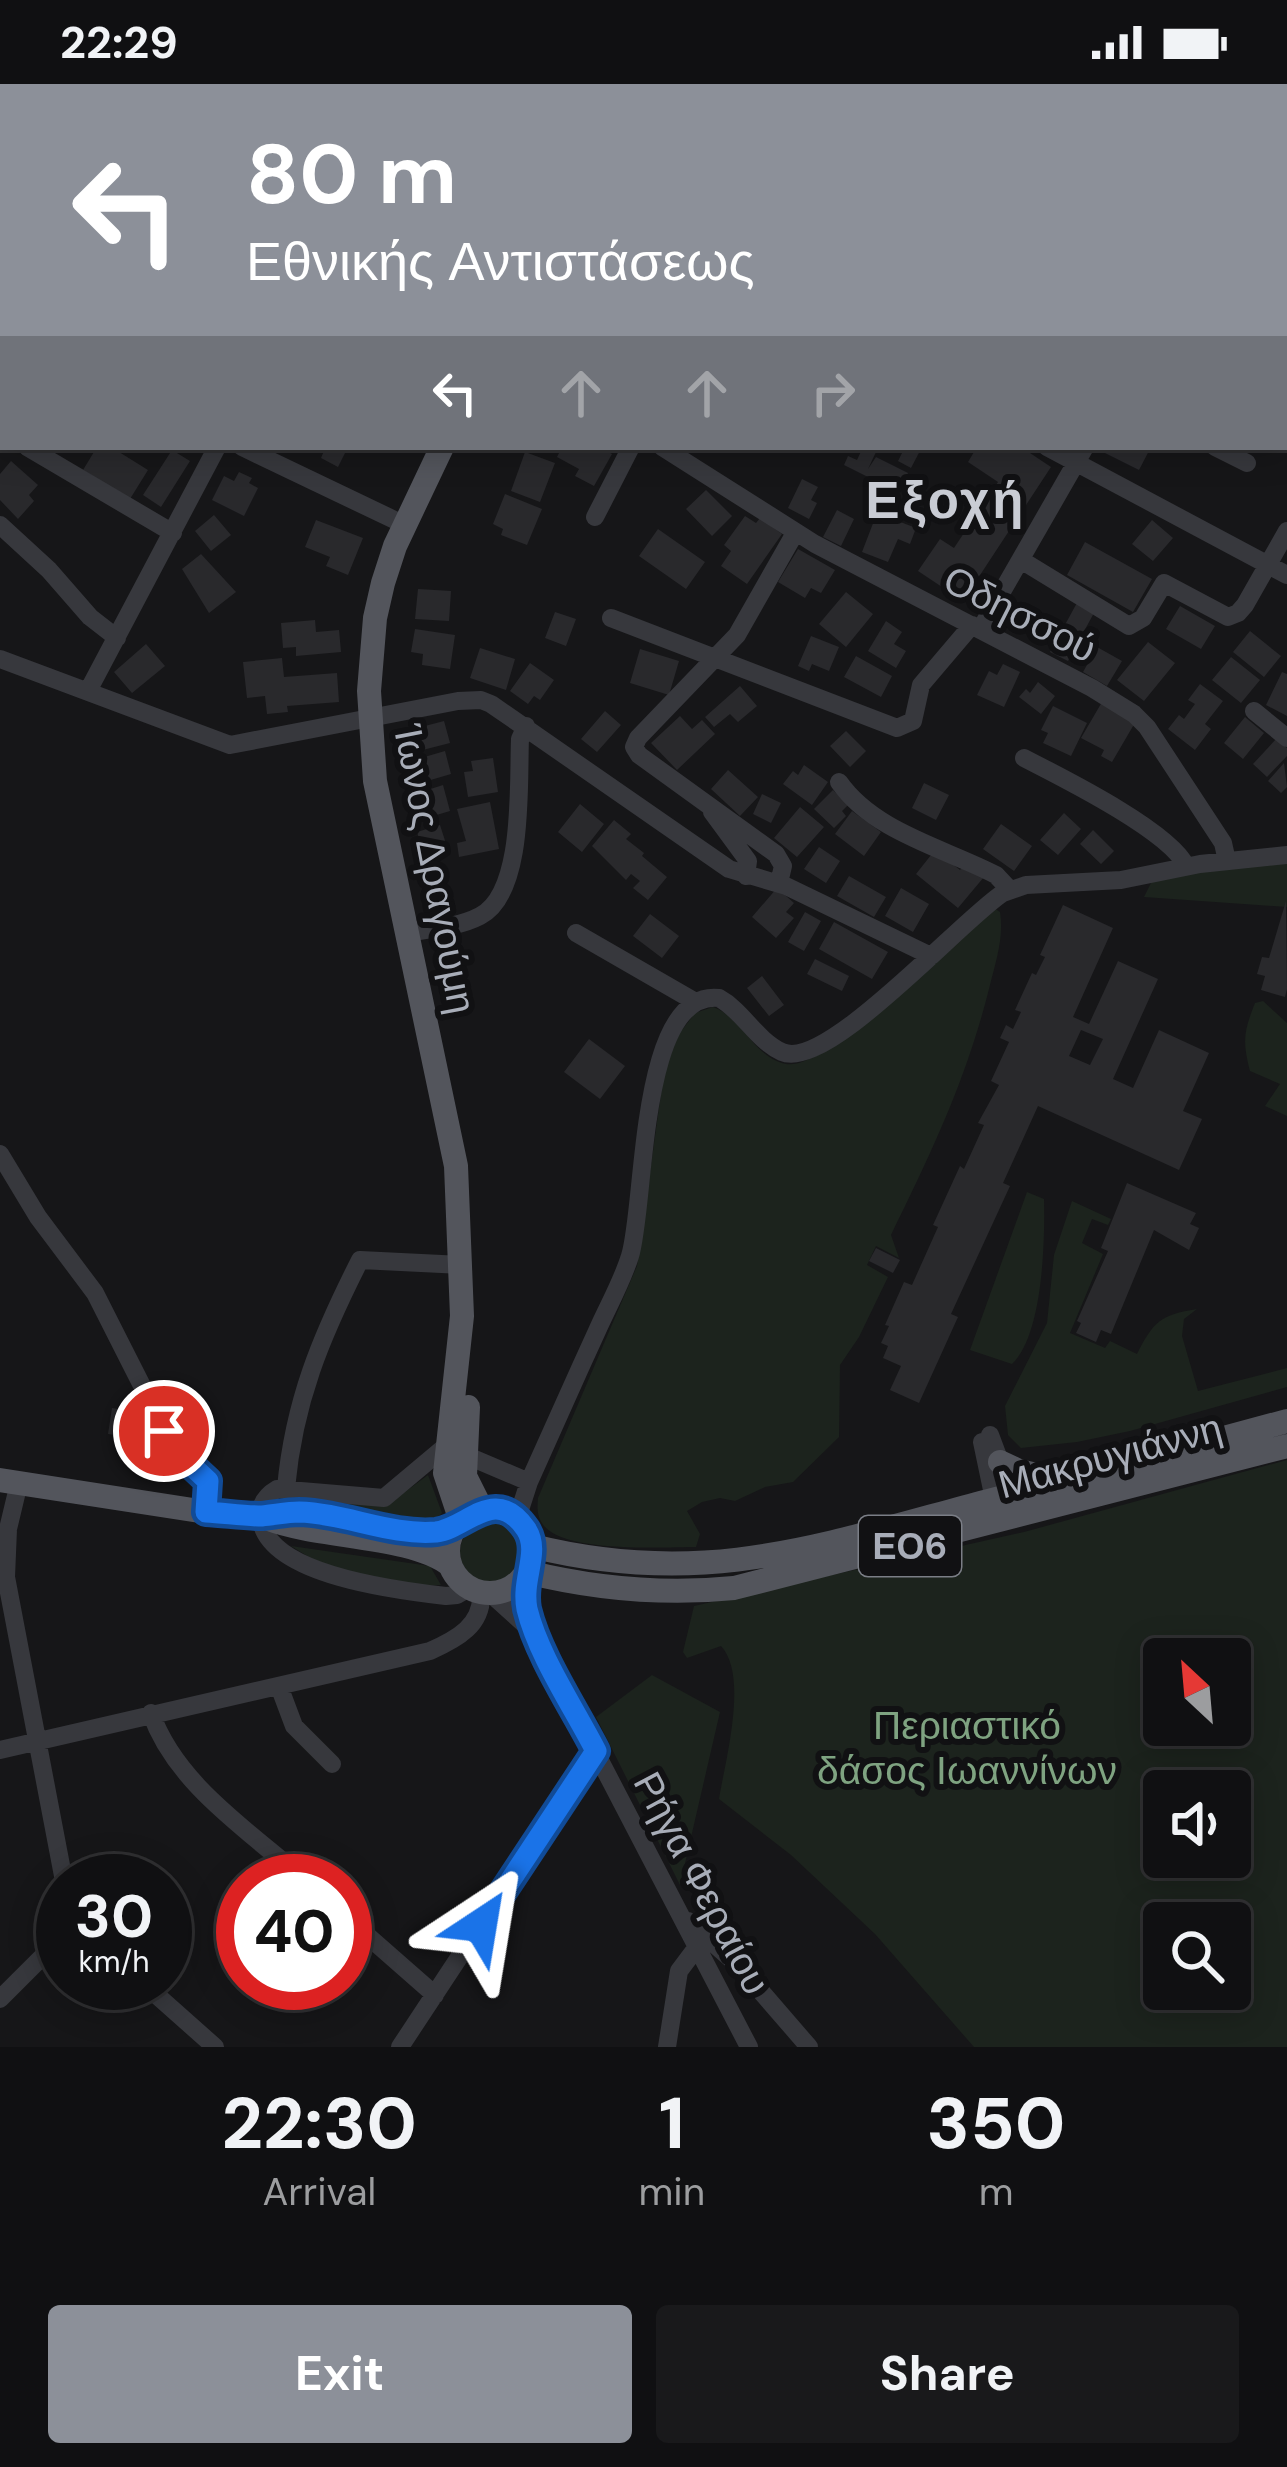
<!DOCTYPE html>
<html lang="en">
<head>
<meta charset="utf-8">
<style>
	:root { --surface:#101012; --page:#19191b; --text:#f1f3f6; --muted:#9c9d9f; --line:#303032; --accent:#8c9099 }
	body { margin:0; font-family:"DM Sans",sans-serif; background:var(--page); color:var(--text); height:100vh; display:flex; flex-direction:column; font-size:45px; white-space:nowrap }
	* { box-sizing:border-box; margin:0 }
	p { font-size:39px; color:var(--muted) }
	.icon { flex:none; width:66px; height:66px; fill:none; stroke:currentColor; stroke-width:2; stroke-linecap:round; stroke-linejoin:round }
	.map { position:relative; height:1963px; overflow:hidden }
	.side { display:flex; flex-direction:column; background:var(--surface); flex:1 }
	.side>* { flex:none }
	.guide { position:absolute; left:0px; top:0px; width:1287px; height:366px; box-shadow:0 6px 30px #0003,0 0 0 3px var(--line); background:#8c9099; color:#fff; overflow:hidden }
	.needle { width:78px; rotate:334deg }
	.tools { position:absolute; left:1143px; top:1554px; display:grid; gap:24px }
	.tools a { display:grid; place-items:center; width:108px; height:108px; border-radius:12px; background:var(--surface); box-shadow:0 6px 30px #0003,0 0 0 3px var(--line); font-size:60px }
	.speed { position:absolute; left:36px; top:1770px; display:flex; gap:24px; font-size:60px; font-weight:700; text-align:center }
	.speed>* { display:grid; place-content:center; width:156px; height:156px; border-radius:50%; background:var(--surface); box-shadow:0 6px 30px #0003,0 0 0 3px var(--line); line-height:1 }
	.speed small { font-size:30px; font-weight:400 }
	.speed .limit { border:18px solid #d22; background:#fff; color:#111 }
	.pin { position:absolute; display:grid; place-items:center; width:102px; height:102px; color:#fff; margin:-51px; border:6px solid #fff; border-radius:50%; box-shadow:0 3px 12px #0007 }
	.me { position:absolute; width:132px; margin:-66px; rotate:33deg; stroke-linejoin:round; filter:drop-shadow(0 0 9px #0008) }
	.turn { display:flex; align-items:center; gap:42px; height:252px; padding:0 48px; font-size:54px }
	.turn .icon { width:156px; height:156px; stroke-width:2.5 }
	.turn b { display:block; font-size:84px; line-height:102px }
	.lanes { display:flex; align-items:center; height:114px; padding:0 48px; background:#0003; justify-content:center; gap:60px; direction:ltr }
	.lanes .off { opacity:.35 }
	.eta { display:flex; justify-content:space-evenly; align-items:center; height:204px; text-align:center }
	.eta b { font-size:72px; font-weight:700; line-height:84px }
	.cta { display:flex; gap:24px; margin-top:auto; padding:24px 48px }
	.cta a { flex:1; height:138px; border-radius:12px; background:var(--accent); color:#fff; font-size:48px; font-weight:700; line-height:138px; text-align:center }
	.cta a+a { background:var(--page); color:var(--text) }
	.status { display:flex; justify-content:space-between; align-items:center; height:84px; padding:0 60px; background:var(--surface); direction:ltr }
	.status svg { height:33px; fill:currentColor }
	.map>svg:first-child { display:block }
	.green { fill:#1c231d; fill-rule:evenodd }
	.building { fill:#29292c; fill-rule:evenodd }
	.lines { fill:none; stroke-linecap:round; stroke-linejoin:round }
	.minor { stroke:#37383d; stroke-width:18 }
	.major { stroke:#53555c; stroke-width:24 }
	.route-casing { stroke:#114b97; stroke-width:30 }
	.route { stroke:#1a73e8; stroke-width:21 }
	.labels { text-anchor:middle; dominant-baseline:central; stroke-width:12; stroke-linejoin:round; paint-order:stroke }
	.shield { fill:#111113; stroke:#7b7e86; stroke-width:3 }
	.shield-label { font-size:36px; font-weight:bold; fill:#a8adb8 }
	.street-label { font-size:39px; fill:#a8adb8; stroke:#111113 }
	.park-label { font-size:39px; fill:#7fa381; stroke:#111113 }
	.district-label { font-size:51px; font-weight:bold; letter-spacing:3px; fill:#c9ccd4; stroke:#111113 }
</style>
</head>
<body>
<div class="status"><b>22:29</b><svg viewBox="0 0 49 12"><path d="M0 12V9h3v3zM5 12V6h3v6zM10 12V3h3v9zM15 12V0h3v12zM26 1h20v11H26zM47 4h2v5h-2z"/></svg></div>
<div class="map">
<svg width="1287" height="1963" viewBox="0 0 1287 1963">
	<rect width="100%" height="100%" fill="#161618"/>
	<path class="green" d="M1287,776V823L1144,813L1153,795Z
		M994,824L1000,828C1004,853 996,877 990,901C967,994 933,1065 891,1151L899,1174L876,1162L867,1181L888,1193L859,1253L840,1281L839,1353L793,1398L765,1403L735,1417L720,1414L702,1418L687,1427L700,1450L696,1463C662,1463 567,1469 544,1442C537,1433 537,1425 538,1414L637,1182L664,988L679,950L695,929L713,923C742,933 754,974 786,980C826,988 962,855 994,824Z
		M1263,917L1287,939V1032L1265,1022L1280,1000L1250,987C1242,956 1244,947 1255,919Z
		M1027,1108L1044,1115C1045,1157 1043,1251 1012,1280L970,1266Z
		M1072,1117L1111,1135L1108,1141L1092,1135L1082,1159L1103,1170L1070,1249L1105,1264L1110,1257L1137,1270C1154,1237 1160,1231 1197,1225L1184,1235L1182,1252L1198,1307L1287,1284V1303L1130,1347L1077,1358L1021,1364L1008,1351L1005,1322L1047,1239L1054,1171Z
		M1287,1376V1963H974L875,1850L791,1771L719,1715C725,1677 749,1592 721,1562L687,1574L683,1568L694,1522L1024,1448ZM1164,1575H1230V1641H1164ZM1164,1707H1230V1773H1164ZM1164,1839H1230V1905H1164Z
		M428,1391L442,1429L434,1437L295,1414L386,1422Z
		M460 1468a30 30 0 1 1 60 0a30 30 0 1 1-60 0Z
		M291,1462L430,1482L441,1501L427,1502L330,1486Z
		M652,1591L720,1628L680,1801L596,1633Z"/>
	<path class="building" d="M97,363H111L148,386L130,415L83,386Z
		M317,363H348L338,383L321,374L324,367Z
		M562,363H599L612,370L594,402L575,392L579,385L557,373Z
		M863,363L876,368L868,385L876,373L908,389L898,408L844,381L848,372L857,376Z
		M905,363H922L911,384L898,377Z
		M977,363H1021L1051,383L963,517L918,487L940,455L954,464L998,398L968,378Z
		M1102,363H1151L1139,386L1101,367Z
		M172,366L190,377L161,423L143,411Z
		M525,368L555,379L540,418L511,407Z
		M11,377L38,401L29,411L34,417L18,435L0,416V390Z
		M239,388L252,394L249,399L258,404L244,432L212,416L224,392L234,397Z
		M802,395L818,403L811,416L817,419L809,435L788,424Z
		M706,406L732,432L712,452L686,425Z
		M505,410L542,425L527,461L501,451L503,445L493,440Z
		M837,426L854,435L841,462L823,453Z
		M877,429L916,444L910,460L898,455L888,478L862,468Z
		M214,431L231,451L211,467L195,447Z
		M745,432L756,439L760,434L782,450L747,500L721,482L731,467L724,461Z
		M316,436L363,454L348,491L326,482L330,473L305,463Z
		M1152,436L1173,454L1153,477L1132,460Z
		M658,445L705,478L686,505L639,472Z
		M1085,458L1152,495L1133,528L1067,491Z
		M798,465L835,486L821,509L811,504L805,514L778,498Z
		M201,470L236,508L209,529L182,485Z
		M418,505L451,507L449,537L415,535Z
		M846,508L873,530L846,563L819,540Z
		M1078,517L1095,527L1068,577L1050,568Z
		M1180,522L1215,542L1201,565L1166,545Z
		M555,528L576,535L566,562L545,554Z
		M315,536L316,548L339,546L341,568L296,572V563L283,564L281,539Z
		M886,537L902,548L894,560L906,567L896,584L868,567Z
		M415,545L455,551L450,585L422,581L423,570L411,568Z
		M1250,547L1281,572L1264,593L1233,568Z
		M811,552L839,563L829,587L812,580L809,587L798,582Z
		M1148,558L1175,579L1144,617L1117,596Z
		M146,560L165,582L132,609L114,588Z
		M1097,563L1122,577L1107,602L1083,588Z
		M480,564L515,575L506,606L470,594Z
		M640,565L679,577L669,611L630,599Z
		M856,572L892,592L881,613L844,593Z
		M1231,573L1260,596L1241,619L1212,596Z
		M282,574L284,593L337,589L339,618L287,622L288,628L267,630L265,612L247,614L243,578Z
		M530,579L554,596L540,616L534,612L528,620L510,607Z
		M1003,580L1020,588L1004,623L977,611L989,587L997,591Z
		M1282,588L1287,590V632L1266,621Z
		M1038,598L1055,612L1041,630L1019,613L1026,605L1030,609Z
		M1200,600L1223,617L1205,640L1211,645L1195,666L1168,645L1179,631L1184,635L1195,620L1188,616Z
		M740,602L757,622L738,638L730,630L714,643L705,633Z
		M1102,618L1136,637L1112,678L1101,672L1104,666L1081,654Z
		M1053,622L1087,639L1071,672L1043,659L1048,649L1041,646Z
		M605,627L621,641L597,668L581,655Z
		M680,632L692,645L702,636L715,650L677,686L651,659Z
		M1245,633L1264,649L1243,675L1224,659Z
		M444,637L450,659L407,670L402,648Z
		M846,647L866,667L850,683L830,662Z
		M1277,654L1287,664V672L1267,693L1253,680Z
		M445,667L451,690L410,702L404,679Z
		M493,674L498,708L468,713L464,688L473,687L471,677Z
		M1284,679L1287,703L1281,709L1268,697Z
		M804,681L828,698L812,721L783,700L793,687L798,691Z
		M728,686L758,713L740,732L711,705Z
		M924,699L949,711L936,736L912,724Z
		M443,701L450,727L423,735L415,710Z
		M833,706L848,721L842,727L846,732L834,744L814,725Z
		M762,710L781,719L771,739L753,730Z
		M490,718L499,765L459,773L457,759L466,757L457,725Z
		M580,720L604,740L582,768L558,748Z
		M800,723L824,743L797,773L774,754Z
		M852,727L881,748L864,772L835,750Z
		M1064,729L1081,745L1058,771L1040,756Z
		M614,736L631,750L626,755L644,769L642,772L667,793L648,816L633,804L640,797L631,790L626,796L592,762Z
		M1001,740L1032,762L1014,787L983,765Z
		M440,741L448,766L425,773L417,748Z
		M1093,746L1114,767L1101,780L1080,760Z
		M819,763L840,777L826,799L804,785Z
		M935,766L960,786L966,778L984,793L958,824L916,790Z
		M849,792L886,813L874,833L837,812Z
		M777,804L794,819L786,828L794,834L776,854L752,833Z
		M901,804L929,820L913,848L885,832Z
		M1286,817L1287,905L1285,913L1261,906L1265,892L1257,890L1262,873L1269,874Z
		M1063,821L1113,844L1073,933L1089,940L1118,877L1158,895L1113,995L1133,1004L1159,946L1209,969L1183,1027L1202,1035L1179,1086L1038,1022L1003,1099L1010,1102L951,1230L958,1233L919,1319L890,1306L901,1282L883,1274L888,1262L881,1259L889,1242L885,1241L904,1198L912,1201L938,1143L933,1141L960,1082L964,1085L984,1041L978,1039L999,1001L991,997L1009,958L1000,954L1006,941L1013,945L1021,928L1015,926L1032,889L1036,891L1045,873L1040,871ZM1081,946L1103,955L1090,981L1069,972Z
		M805,828L821,837L804,867L788,858Z
		M650,830L679,852L662,874L633,852Z
		M834,838L888,868L872,895L819,865Z
		M815,875L849,892L842,907L807,890Z
		M762,892L784,921L769,932L747,904Z
		M589,955L625,982L600,1015L564,988Z
		M1127,1099L1196,1129L1190,1140L1199,1144L1189,1166L1154,1146L1111,1250L1101,1246L1096,1258L1076,1249L1081,1239L1077,1237L1108,1167L1101,1164Z
		M876,1164L900,1176L893,1189L869,1177Z
		M112,1324L130,1327L127,1346L139,1348L134,1376L119,1373L122,1352L108,1350Z"/>
	<g class="lines">
		<path class="minor" d="M150,0L157,3
			M855,0V3
			M268,3L272,0
			M804,3L806,0
			M1216,3L1217,0
			M1284,76L1287,77
			M1284,203L1287,204
			M0,212L3,209
			M0,242L3,243
			M0,351L3,352
			M27,363L173,449
			M242,363L405,441
			M662,363L815,460L1092,604L1134,630L1147,643L1223,759L1227,777
			M1047,363L1287,491
			M1215,363L1247,379
			M595,433L631,363
			M0,441L49,486L90,533L117,554
			M1021,476L1129,542L1143,534L1164,499L1228,533L1238,529L1245,521L1287,447
			M611,534L897,644L913,637L921,601L972,541
			M980,546L1085,363
			M0,575L230,661L458,617L481,616L491,620L729,785L786,802L931,872
			M88,607L217,363
			M1254,627L1287,654
			M1024,674C1061,693 1170,747 1186,782
			M839,698C874,748 944,764 996,791L1010,806
			M712,728L748,777L746,792
			M779,799L783,782L776,770L639,671L634,663L638,654L737,551L795,449
			M407,849C431,845 459,843 480,832C525,809 518,699 520,655L526,642
			M576,849L694,917
			M0,1070L38,1133L95,1209L172,1361L206,1393V1428
			M990,1351L1017,1423
			M982,1358L996,1425
			M446,1362L384,1414L277,1405C265,1412 259,1422 261,1436C269,1492 402,1507 446,1512L457,1511L469,1504
			M463,1370L529,1398
			M19,1399L8,1445L6,1493L64,1797
			M286,1404C294,1317 321,1253 360,1176L462,1181
			M517,1435L529,1398C552,1347 574,1297 597,1247C608,1222 622,1198 630,1172C646,1122 638,905 719,914C743,927 756,956 782,968C827,988 962,835 1003,809L1026,801L1121,796L1200,780L1287,771
			M490,1509L532,1547
			M279,1602L294,1642L332,1680
			M151,1629C176,1701 251,1748 306,1797
			M0,1666L430,1567C457,1555 483,1541 481,1509
			M595,1667L749,1963
			M345,1832L435,1911
			M688,1837L739,1882L809,1963
			M143,1899L215,1963
			M0,1915L63,1852
			M400,1963L595,1667L535,1551L524,1492
			M667,1963L679,1887L697,1863"/>
		<path class="major" d="M617,3L618,0
			M442,363L395,462L383,499L375,534L369,607L375,697L456,1082L462,1232L445,1389L461,1437
			M468,1323L465,1392L482,1426
			M1000,1378L1019,1387L1058,1396
			M0,1396L206,1428L261,1432L299,1428L423,1448L441,1447L458,1440
			M448 1467a42 42 0 1 1 84 0a42 42 0 1 1-84 0Z
			M269,1435C319,1454 412,1451 450,1481
			M532,1462C705,1505 822,1461 988,1417C1088,1391 1187,1364 1287,1337
			M527,1488C596,1505 664,1511 734,1504L1287,1362"/>
	</g>
	<g class="lines">
		<defs>
			<path id="route" d="M164,1347L177,1368L208,1397L206,1428C225,1429 244,1432 262,1432C274,1431 287,1428 299,1428C344,1429 391,1452 436,1448C468,1444 495,1400 526,1445C541,1468 521,1494 527,1525C538,1571 574,1624 596,1667L481,1841"/>
		</defs>
		<use href="#route" class="route-casing"/>
		<use href="#route" class="route"/>
	</g>
	<g class="labels">
		<rect class="shield" x="859" y="1432" width="102" height="60" rx="9"/>
		<g class="shield-label">
			<text x="910" y="1462">ΕΟ6</text>
		</g>
		<g class="street-label">
			<text transform="translate(1020 530) rotate(27)">Οδησσού</text>
			<text transform="translate(435 785) rotate(79)">Ίωνος Δραγούμη</text>
			<text transform="translate(1110 1372) rotate(-15)">Μακρυγιάννη</text>
			<text transform="translate(702 1799) rotate(62)">Ρήγα Φεραίου</text>
		</g>
		<g class="park-label">
			<text x="967" y="1641">Περιαστικό<tspan x="967" dy="45">δάσος Ιωαννίνων</tspan></text>
		</g>
		<g class="district-label">
			<text x="946" y="416">Εξοχή</text>
		</g>
	</g>
</svg>
<div class="tools">
<a><svg class="needle" viewBox="-14 -14 28 28"><path d="M0-13l5 13h-10z" fill="#e53935"/><path d="M0 13l5-13h-10z" fill="#9c9d9f"/></svg></a>
<a><svg class="icon" aria-label="sound" viewBox="0 0 24 24"><path d="M4 9h4l5-4v14l-5-4H4zM17 9q2 3 0 6"/></svg></a>
<a><svg class="icon" aria-label="search" viewBox="0 0 24 24"><circle cx="10" cy="10" r="6"/><path d="M15 15l6 6"/></svg></a>
</div>
<div class="speed"><div>30<small>km/h</small></div><div class="limit">40</div></div>
<div class="pin" style="left:164px;top:1347px;background:#d93025"><svg class="icon" aria-label="arrive" viewBox="0 0 24 24"><path d="M6 21V4h12l-3 4 3 4H6"/></svg></div>
<svg class="me" style="left:481px;top:1841px" viewBox="-20 -20 40 40"><path d="M0-17L14 15 0 8-14 15z" fill="#1a73e8" stroke="#fff" stroke-width="4"/></svg>
<div class="guide">
<div class="turn"><svg class="icon" aria-label="left" viewBox="0 0 24 24"><path d="M17 20v-9H6M10 6l-5 5 5 5"/></svg><div><b>80 m</b>Εθνικής Αντιστάσεως</div></div>
<div class="lanes"><svg class="icon" aria-label="left" viewBox="0 0 24 24"><path d="M17 20v-9H6M10 6l-5 5 5 5"/></svg><svg class="icon off" aria-label="ahead" viewBox="0 0 24 24"><path d="M12 20V5M6 11l6-6 6 6"/></svg><svg class="icon off" aria-label="ahead" viewBox="0 0 24 24"><path d="M12 20V5M6 11l6-6 6 6"/></svg><svg class="icon off" aria-label="right" viewBox="0 0 24 24"><path d="M7 20v-9h11M14 6l5 5-5 5"/></svg></div>
</div>
</div>
<section class="side">
<div class="eta">
<div><b>22:30</b><p>Arrival</p></div>
<div><b>1</b><p>min</p></div>
<div><b>350</b><p>m</p></div>
</div>
<div class="cta"><a>Exit</a><a>Share</a></div>
</section>
</body>
</html>
